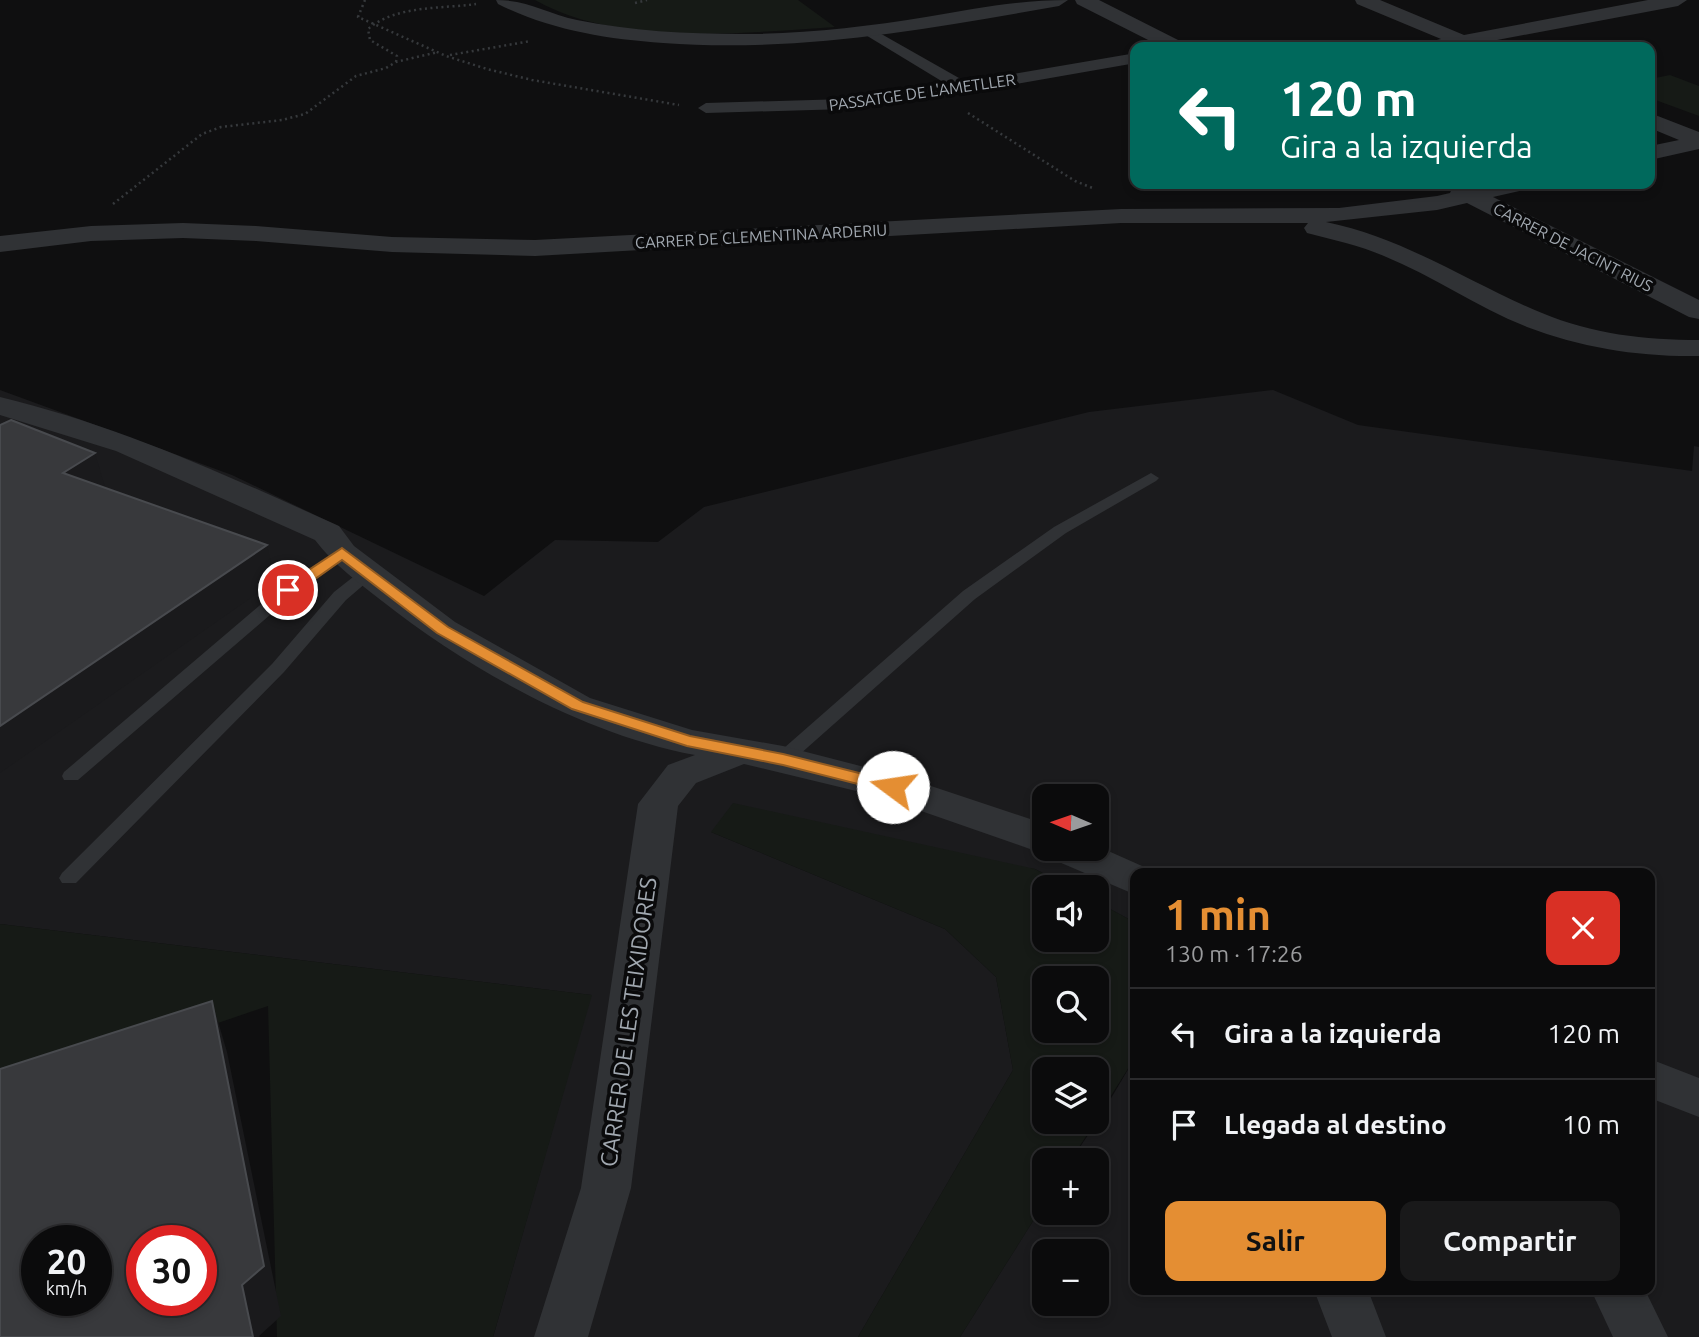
<!DOCTYPE html>
<html lang="es">
<head>
<meta charset="utf-8">
<style>
	:root { --surface:#0b0b0c; --page:#19191a; --text:#f1f3f6; --muted:#9a9b9d; --line:#2b2b2d; --accent:#e48e33 }
	body { margin:0; font-family:Ubuntu,sans-serif; background:var(--page); color:var(--text); height:100vh; display:flex; flex-direction:column; font-size:26px; white-space:nowrap }
	* { box-sizing:border-box; margin:0 }
	p { font-size:23px; color:var(--muted) }
	.icon { flex:none; width:38px; height:38px; fill:none; stroke:currentColor; stroke-width:2; stroke-linecap:round; stroke-linejoin:round }
	.map { position:relative; flex:1; overflow:hidden }
	.details { position:absolute; left:1130px; top:868px; width:525px; height:427px; display:flex; flex-direction:column; background:var(--surface); border-radius:14px; box-shadow:0 4px 10px #0003,0 0 0 2px var(--line) }
	.details>* { flex:none }
	.banner { position:absolute; left:1130px; top:42px; width:525px; height:147px; border-radius:14px; box-shadow:0 4px 10px #0003,0 0 0 2px var(--line); background:#00695c; color:#fff; overflow:hidden }
	.needle { width:46px; rotate:272deg }
	.tools { position:absolute; left:1032px; top:784px; display:grid; gap:14px }
	.tools a { display:grid; place-items:center; width:77px; height:77px; border-radius:14px; background:var(--surface); box-shadow:0 4px 10px #0003,0 0 0 2px var(--line); font-size:35px }
	.speed { position:absolute; left:21px; top:1225px; display:flex; gap:14px; font-size:35px; font-weight:700; text-align:center }
	.speed>* { display:grid; place-content:center; width:91px; height:91px; border-radius:50%; background:var(--surface); box-shadow:0 4px 10px #0003,0 0 0 2px var(--line); line-height:1 }
	.speed small { font-size:18px; font-weight:400 }
	.speed .limit { border:10px solid #d22; background:#fff; color:#111 }
	.pin { position:absolute; display:grid; place-items:center; width:60px; height:60px; color:#fff; margin:-30px; border:4px solid #fff; border-radius:50%; box-shadow:0 2px 7px #0007 }
	.me { position:absolute; width:77px; margin:-38px; rotate:284deg; stroke-linejoin:round; filter:drop-shadow(0 0 5px #0008) }
	.turn { display:flex; align-items:center; gap:24px; height:147px; padding:0 35px; font-size:32px }
	.turn .icon { width:91px; height:91px; stroke-width:2.5 }
	.turn b { display:block; font-size:49px; line-height:60px }
	.round { display:grid; place-items:center; flex:none; width:74px; height:74px; border-radius:14px; background:var(--page) }
	.head { display:flex; align-items:center; justify-content:space-between; height:119px; padding:0 35px }
	h1 { font-size:42px; font-weight:700; line-height:52px; color:var(--accent) }
	.button { display:flex; gap:14px; margin-top:auto; padding:14px 35px }
	.button a { flex:1; height:80px; border-radius:14px; background:var(--accent); color:#111; font-size:28px; font-weight:700; line-height:80px; text-align:center }
	.button a+a { background:var(--page); color:var(--text) }
	ul { padding:0; list-style:none }
	li { display:flex; align-items:center; gap:21px; height:91px; padding:0 35px; border-top:2px solid var(--line) }
	li div { flex:1 }
	li b { display:block; font-size:26px }
	li em { font-style:normal }
	.map>svg:first-child { display:block }
	.built { fill:#1b1b1d; fill-rule:evenodd }
	.green { fill:#161a16; fill-rule:evenodd }
	.lines { fill:none; stroke-linecap:round; stroke-linejoin:round }
	.path { stroke:#36393c; stroke-width:2.5; stroke-dasharray:2 3.5; stroke-linecap:butt }
	.service { fill:#303235; fill-rule:evenodd }
	.pedestrian { fill:#303235; fill-rule:evenodd }
	.minor { fill:#303235; fill-rule:evenodd }
	.shaded-wall { fill:#1a1a1c }
	.building { fill:#38393c; stroke:#484a4e; stroke-width:2; fill-rule:evenodd }
	.route { fill:#e48e33; stroke:#945c21; stroke-width:2 }
	.labels { text-anchor:middle; dominant-baseline:central; stroke-width:7; stroke-linejoin:round; paint-order:stroke }
	.far-street-label { font-size:16px; fill:#a1a8b0; stroke:#0a0a0b }
	.near-street-label { font-size:23px; fill:#a1a8b0; stroke:#0a0a0b }
</style>
</head>
<body>
<div class="map">
<svg width="1699" height="1337" viewBox="0 0 1699 1337">
	<rect width="100%" height="100%" fill="#0f0f10"/>
	<path class="built" d="M0,390L232,475L484,596L555,540L658,542L704,507L1089,412L1273,390L1358,425L1692,471L1694,446L1699,447V1337H960L1045,1202V1213H1097V1160H1071L1097,1122L1136,1056V1290H1650V873H1136V923L1097,902V887H1069L1035,869L711,832L945,929L996,977L1013,1070L858,1337H493L591,995L0,924ZM1045,796H1097V849H1045ZM1045,1251H1097V1304H1045Z"/>
	<path class="green" d="M535,0H798L835,27C743,33 617,47 535,0Z
		M1670,75L1699,86V116L1650,98V79Z
		M733,803L1035,869L1069,887H1045V940H1097V902L1136,923V1056L1097,1118V1069H1045V1122H1095L1071,1160H1045V1202L960,1337H858L1013,1070L996,977L945,929L711,832ZM1045,978H1097V1031H1045Z
		M0,924L592,995L493,1337H277L268,1006L0,1097Z"/>
	<g class="lines">
		<path class="path" d="M365,0L358,17L446,56L487,69L532,80L679,105
			M635,3L647,0
			M450,55L531,41
			M396,62L397,56L370,40L368,29C396,5 441,9 476,4
			M968,113L1075,181L1095,189
			M113,204L202,134L221,127L282,120L305,114L356,76L386,68L396,62L438,52"/>
		<path class="service" d="M1151,473L1159,478L1156,481L1066,533L975,599L790,763H776L774,759L776,755L963,591L1054,527Z
			M342,548L348,550L350,553L348,556L285,602L78,780H64L62,776L64,772L273,594Z
			M368,568L376,573L374,576L346,600L284,672L76,883H62L59,878L62,873L272,664L334,592L362,570Z"/>
		<path class="pedestrian" d="M869,27L966,82L1136,53V63L964,93L846,109L706,113L698,108L706,103L846,99L948,85L864,34L862,31L864,28Z"/>
		<path class="minor" d="M496,0C528,0 546,13 577,20C631,31 687,34 741,34C803,34 865,27 926,17C975,9 1019,0 1068,0L1059,6C927,29 798,53 663,43C606,39 550,30 498,4Z
			M1075,0H1099L1184,43L1187,47H1162L1077,4Z
			M1355,0H1380L1464,35L1648,0H1687L1678,6L1476,44L1474,47H1421L1424,43L1441,39L1357,4Z
			M1650,113L1699,132V149L1650,160V146L1679,140L1650,128Z
			M1461,184C1480,189 1510,184 1532,184L1528,189L1493,197L1699,300V319L1689,317L1467,203L1437,210L1326,222C1405,238 1469,283 1542,313C1592,334 1645,340 1699,340V356C1640,357 1582,348 1527,327C1477,307 1433,276 1384,256C1359,245 1333,240 1307,233L1304,228L1308,223H1121L535,256L392,252L256,241L183,238L91,241L0,252V236L91,226L183,223L256,226L392,237L535,240L1121,209L1339,208L1437,196L1450,193L1453,186Z
			M0,397C120,426 226,475 339,526L354,546L455,622L590,698L692,730L783,746L907,778L1045,824V849H1097V846L1151,870L1153,873H1136V895L1052,859L1048,852L1030,849L881,797L744,764L696,783L678,806L631,1188L588,1337H534L581,1188L638,804L668,765L695,755C584,734 470,670 382,601C358,582 334,565 315,540L116,451L0,415Z
			M1650,1059L1699,1078V1117L1650,1098Z
			M1314,1290H1368L1386,1337H1332Z
			M1591,1290H1645L1668,1337H1613Z"/>
	</g>
	<path class="shaded-wall" d="M95,453L105,487L73,508L63,473Z
		M267,545L275,581L0,773V726Z
		M212,1001L227,1052L281,1316L259,1336L260,1337H253L242,1285Z"/>
	<path class="building" d="M11,420L95,453L63,473L267,545L0,726V425Z
		M212,1001L264,1266L242,1285L253,1337H0V1069ZM37,1241H96V1300H37ZM142,1241H201V1300H142Z"/>
	<path class="route" d="M342,548L448,627L583,702L690,736L783,754L899,783L902,787L893,793L783,765L687,746L572,709L437,633L342,560L294,594H283L281,590L283,587Z"/>
	<g class="labels">
		<g class="far-street-label">
			<text transform="translate(922 92) rotate(-8)">PASSATGE DE L'AMETLLER</text>
			<text transform="translate(761 236) rotate(-3)">CARRER DE CLEMENTINA ARDERIU</text>
			<text transform="translate(1573 247) rotate(27)">CARRER DE JACINT RIUS</text>
		</g>
		<g class="near-street-label">
			<text transform="translate(628 1022) rotate(-82)">CARRER DE LES TEIXIDORES</text>
		</g>
	</g>
</svg>
<div class="tools">
<a><svg class="needle" viewBox="-14 -14 28 28"><path d="M0-13l5 13h-10z" fill="#e53935"/><path d="M0 13l5-13h-10z" fill="#9a9b9d"/></svg></a>
<a><svg class="icon" aria-label="sound" viewBox="0 0 24 24"><path d="M4 9h4l5-4v14l-5-4H4zM17 9q2 3 0 6"/></svg></a>
<a><svg class="icon" aria-label="search" viewBox="0 0 24 24"><circle cx="10" cy="10" r="6"/><path d="M15 15l6 6"/></svg></a>
<a><svg class="icon" aria-label="layers" viewBox="0 0 24 24"><path d="M12 4l9 5-9 5-9-5zM3 14l9 5 9-5"/></svg></a>
<a>+</a>
<a>−</a>
</div>
<div class="speed"><div>20<small>km/h</small></div><div class="limit">30</div></div>
<div class="pin" style="left:288px;top:590px;background:#d93025"><svg class="icon" aria-label="arrive" viewBox="0 0 24 24"><path d="M6 21V4h12l-3 4 3 4H6"/></svg></div>
<svg class="me" style="left:893px;top:787px" viewBox="-20 -20 40 40"><circle r="19" fill="#fff"/><path d="M0-13L10 11 0 6-10 11z" fill="#e48e33"/></svg>
<div class="banner">
<div class="turn"><svg class="icon" aria-label="left" viewBox="0 0 24 24"><path d="M17 20v-9H6M10 6l-5 5 5 5"/></svg><div><b>120 m</b>Gira a la izquierda</div></div>
</div>
<section class="details">
<div class="head"><div><h1>1 min</h1><p>130 m · 17:26</p></div><a class="round" style="background:#d93025;color:#fff"><svg class="icon" aria-label="close" viewBox="0 0 24 24"><path d="M6 6l12 12M18 6L6 18"/></svg></a></div>
<ul>
<li><svg class="icon" aria-label="left" viewBox="0 0 24 24"><path d="M17 20v-9H6M10 6l-5 5 5 5"/></svg><div><b>Gira a la izquierda</b></div><em>120 m</em></li>
<li><svg class="icon" aria-label="arrive" viewBox="0 0 24 24"><path d="M6 21V4h12l-3 4 3 4H6"/></svg><div><b>Llegada al destino</b></div><em>10 m</em></li>
</ul>
<div class="button"><a>Salir</a><a>Compartir</a></div>
</section>
</div>
</body>
</html>
